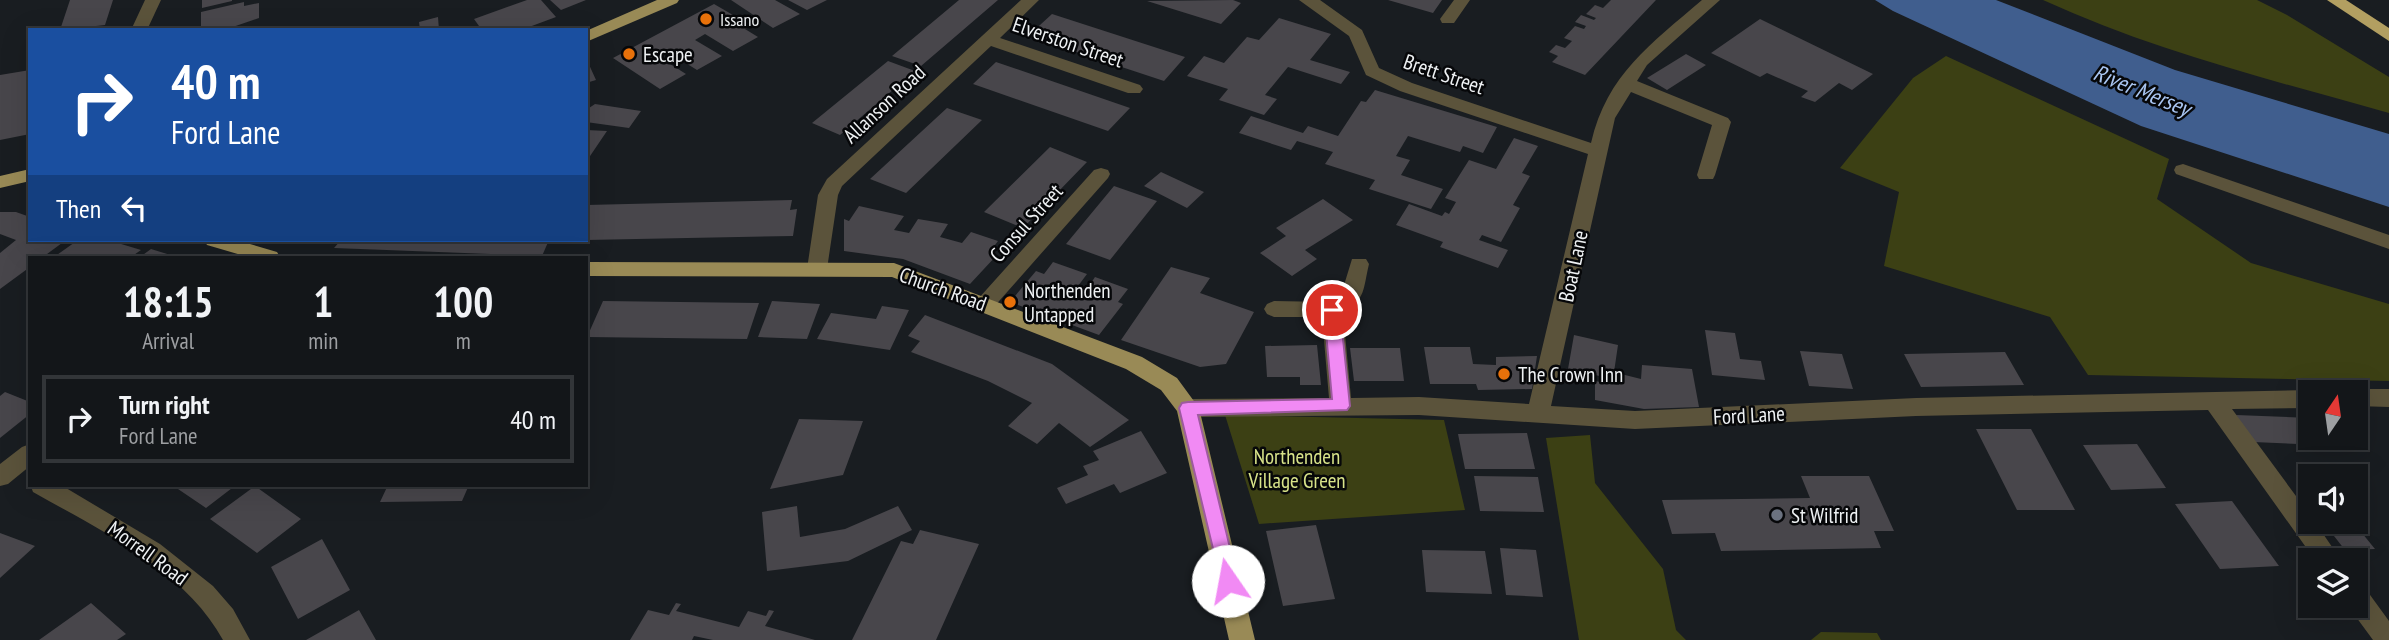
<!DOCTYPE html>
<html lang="en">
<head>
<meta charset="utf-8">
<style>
	:root { --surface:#131619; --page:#202326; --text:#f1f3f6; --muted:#9d9fa2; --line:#323538 }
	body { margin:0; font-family:"PT Sans Narrow",sans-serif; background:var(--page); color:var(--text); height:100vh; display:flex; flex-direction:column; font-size:26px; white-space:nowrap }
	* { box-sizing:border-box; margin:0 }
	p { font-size:23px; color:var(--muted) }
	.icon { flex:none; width:38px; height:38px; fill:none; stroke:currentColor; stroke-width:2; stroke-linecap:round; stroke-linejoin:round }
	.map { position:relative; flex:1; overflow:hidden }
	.panel { position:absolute; left:28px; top:256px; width:560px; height:231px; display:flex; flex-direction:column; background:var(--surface); border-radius:0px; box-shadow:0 7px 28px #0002,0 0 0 2px var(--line) }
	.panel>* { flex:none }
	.top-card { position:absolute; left:28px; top:28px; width:560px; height:214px; border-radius:0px; box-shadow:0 7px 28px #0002,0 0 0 2px var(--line); background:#1a4fa0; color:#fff; overflow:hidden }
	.needle { width:46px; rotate:13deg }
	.controls { position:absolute; left:2298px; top:380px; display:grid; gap:14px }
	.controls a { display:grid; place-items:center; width:70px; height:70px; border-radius:0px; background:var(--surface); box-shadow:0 7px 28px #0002,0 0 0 2px var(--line); font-size:35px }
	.pin { position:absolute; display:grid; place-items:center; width:60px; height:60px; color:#fff; margin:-30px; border:4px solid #fff; border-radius:50%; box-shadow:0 2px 7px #0007 }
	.me { position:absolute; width:77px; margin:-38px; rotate:348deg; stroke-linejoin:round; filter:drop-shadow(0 0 5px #0008) }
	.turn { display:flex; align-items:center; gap:24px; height:147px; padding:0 28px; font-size:32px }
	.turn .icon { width:91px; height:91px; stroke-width:2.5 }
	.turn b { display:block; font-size:49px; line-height:60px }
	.then { display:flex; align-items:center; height:66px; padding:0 28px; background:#0003; gap:14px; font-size:26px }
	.eta { display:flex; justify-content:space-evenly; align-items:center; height:119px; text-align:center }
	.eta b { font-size:42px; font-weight:700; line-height:49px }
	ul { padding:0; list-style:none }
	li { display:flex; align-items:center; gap:21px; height:88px; margin:0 14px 10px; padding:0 14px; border:4px solid var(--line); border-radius:0px }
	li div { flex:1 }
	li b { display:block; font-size:26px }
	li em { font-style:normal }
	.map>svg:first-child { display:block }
	.green { fill:#3c4014 }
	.water { fill:#405e8e }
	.building { fill:#48464b }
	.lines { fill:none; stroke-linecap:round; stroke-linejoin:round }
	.minor { fill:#5b533b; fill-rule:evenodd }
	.major { fill:#998a56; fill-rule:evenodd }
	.highway { fill:#b29f61; fill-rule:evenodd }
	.route { fill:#f18af4; stroke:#9d5a9f; stroke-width:2 }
	.food-dot { fill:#e8710a; stroke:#060709; stroke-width:2.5 }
	.worship-dot { fill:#6b7280; stroke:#060709; stroke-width:2.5 }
	.labels { text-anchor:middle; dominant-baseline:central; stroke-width:5; stroke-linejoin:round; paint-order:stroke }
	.far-poi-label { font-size:18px; fill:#eef1f3; stroke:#060709; text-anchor:start }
	.street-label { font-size:21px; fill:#eef1f3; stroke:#060709 }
	.poi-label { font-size:21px; fill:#eef1f3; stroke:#060709; text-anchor:start }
	.park-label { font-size:21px; fill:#d8e389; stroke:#060709 }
	.water-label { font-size:23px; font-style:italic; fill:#a9c5f1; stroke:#060709 }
</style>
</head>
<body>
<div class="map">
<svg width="2389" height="640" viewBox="0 0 2389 640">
	<rect width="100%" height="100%" fill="#191d21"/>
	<path class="green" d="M2043,0H2257L2287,15L2389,77V113C2272,80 2154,51 2043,0Z
		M1946,56L2169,159L2157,199L2251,263L2389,304V381L2088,375L2050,317L1884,266L1899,192L1840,168L1913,78Z
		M1225,415L1444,420L1465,510L1259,524Z
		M1590,435L1595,483L1663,569L1676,630L1686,640H1579L1546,438Z
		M1821,632L1877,633L1881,640H1811Z"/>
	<path class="water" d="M1875,0H1996L2175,70L2389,134V207L2141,126L1893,11Z"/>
	<path class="building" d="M70,0H113L105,25L60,30Z
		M202,0H232V1L202,8Z
		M527,0H541L556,17L521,30H468L479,26L474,19Z
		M550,0H586L561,10Z
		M731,0H775L800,14L773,28Z
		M788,0H827L807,10Z
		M959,0H998L921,66L892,56Z
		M1233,0L1241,3L1221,24L1147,1Z
		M1388,0H1442L1433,13Z
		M1611,0H1656L1585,75L1552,62L1558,56L1549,52L1556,45L1565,48L1572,41L1564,38L1575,26L1584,29L1586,26L1575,22L1581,15L1594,20L1596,18L1586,14L1595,5L1603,8Z
		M244,2V6L259,3V18L224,30H201V12Z
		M714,4L752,26L745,29L758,37L733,51L705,34L695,40L722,56L697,70L668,52L659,57L686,74L660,89L613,58Z
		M1052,14L1185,57L1164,81L1028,36Z
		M438,17L439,30H420L419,22Z
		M1279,18L1331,34L1310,60L1350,72L1341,84L1288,67L1265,95L1277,99L1264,115L1219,100L1228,89L1187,76L1204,56L1224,63L1247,37L1259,40Z
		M1760,19L1873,74L1852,90L1839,83L1815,102L1801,97L1808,91L1767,73L1760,77L1711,53Z
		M1686,54L1706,65L1667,90L1647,78Z
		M586,58L596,80L586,83Z
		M888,61L915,71L840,135L812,123Z
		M996,62L1130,108L1108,131L973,84Z
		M30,70V134L0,140V75Z
		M1375,90L1497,127L1483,153L1463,146L1460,152L1408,136L1396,156L1410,160L1401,175L1443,189L1431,209L1369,189L1375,180L1325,164L1333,152L1297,141L1291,150L1239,133L1251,116L1303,133L1308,126L1338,136L1361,101L1366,102Z
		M595,104L641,111L629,128L586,122V110Z
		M947,108L982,120L906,193L870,179Z
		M586,130L607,131L586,162Z
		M1514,138L1538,146L1522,173L1530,176L1513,205L1520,208L1501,242L1482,235L1479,240L1508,250L1498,268L1440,247L1443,242L1396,225L1409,204L1442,216L1445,212L1449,214L1456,202L1445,198L1469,160L1496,169Z
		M1050,147L1087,162L1023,228L984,212Z
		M1161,172L1204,192L1187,208L1144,186Z
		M1114,186L1157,201L1110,260L1066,244Z
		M1323,199L1353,220L1305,250L1317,259L1292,276L1260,253L1286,236L1276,228Z
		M792,200L790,210L797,209L793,236L586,240V205Z
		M859,206L904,216L894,230L909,233L918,219L948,224L940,237L962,243L971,232L998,241L989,253L996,256L970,284L903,259L844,251V219L849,221Z
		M0,212H16L30,217V240H66L43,257H30V267L0,289V253L16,240L0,234Z
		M78,240H108L141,250L131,257H54Z
		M341,240H549L542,256L334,248Z
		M151,249L177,257H140Z
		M1053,262L1087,274L1078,286L1087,289L1095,277L1128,289L1118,302L1123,304L1099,335L1010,302L1036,271L1044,274Z
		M1171,267L1210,278L1200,293L1254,312L1226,364L1200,367L1121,340Z
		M603,301L759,303L747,339L587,337Z
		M772,301L820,304L807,339L758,337Z
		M882,306L909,310L890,350L817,339L831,313L876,319Z
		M925,315L1052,364L1129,420L1090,447L1059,423L1037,444L1008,426L1032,403L988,381L911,352L920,341L908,336Z
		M1705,330L1735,333L1740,359L1761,361L1765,380L1712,375Z
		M1574,335L1618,345L1613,379L1568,369Z
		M1317,345L1321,385H1300V377H1267L1265,346Z
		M1424,347H1470L1473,364L1496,365V357L1537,356L1532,389L1478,390L1476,384H1430Z
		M1350,348H1400L1404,381H1354Z
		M1800,351L1842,354L1853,389L1809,386Z
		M2005,352L2024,385L1921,387L1904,354Z
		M1642,365L1692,369L1699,407L1644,409L1595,400V381L1619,385L1621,374L1641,379Z
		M5,392L30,402V414L0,438V396Z
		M2236,415L2310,418V438H2341L2347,446L2253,442Z
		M799,419L863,421L843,475L770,489Z
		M1976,429H2031L2075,510H2017Z
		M1141,431L1167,473L1120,493L1114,484L1066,504L1057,488L1088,475L1083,466L1099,460L1093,451Z
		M1527,433L1535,469H1465L1458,434Z
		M2137,444L2166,488L2111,490L2083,445Z
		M1474,476L1538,477L1544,512L1480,511Z
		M1801,476H1869L1894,531H1874L1881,548L1721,551L1715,533L1672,534L1662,500L1810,498Z
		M184,485H236L206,508L178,489Z
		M388,485H469L462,501L380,502Z
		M255,486L301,519L257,553L210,519Z
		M2232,501L2279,566L2220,569L2175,504Z
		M797,506L800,537L845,529L898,506L912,530L848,561L767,571L762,512Z
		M2323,522H2353L2375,549L2345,550Z
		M1316,525L1335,599L1283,606L1266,531Z
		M920,530L979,544L936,640H852L901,541L913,544Z
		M0,533L35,546L0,578Z
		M322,539L350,590L298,619L271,567Z
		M1500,548L1536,550L1543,597L1506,595Z
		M1422,550L1485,551L1492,594L1426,592Z
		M91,603L126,634L117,640H39Z
		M676,603L681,604L676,611L739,627L748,611L766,616L769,610L774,611L765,626L815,640H713L694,636L692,640H630L648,610L669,615Z
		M359,610L376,640H306Z"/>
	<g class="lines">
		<path class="minor" d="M145,0H161L147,30H131Z
			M1021,0H1039L1000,38L1140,85L1143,89L1140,93H1128L991,46L842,186L838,195L827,269L824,274H810L807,269L818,195L827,179Z
			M1299,0H1320L1362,30L1379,68L1412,83L1591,143C1607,74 1651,44 1702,0H1720L1647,65L1637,81L1728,118L1731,122L1715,175L1713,179H1699L1697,175L1712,125L1631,92L1615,118L1551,406L1635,411L1916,398L2310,390L2315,392H2310V408L2232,409L2310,515V522H2315L2341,560H2315L2208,410L1916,416L1635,429L1419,415L1188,417L1180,414L1177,408L1180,402L1188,399L1329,398L1322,317H1274L1267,314L1264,309L1267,304L1274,301L1328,302L1341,295L1352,259H1366L1369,264C1363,289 1366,299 1343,313L1351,398L1419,397L1529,404L1588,154L1400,91L1366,75L1349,36Z
			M1454,0H1470L1454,23H1442L1440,19Z
			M2183,164L2389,235V249L2176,174L2174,170L2176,166Z
			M1101,168L1108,170L1110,174L1108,178L992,309L985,312L978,309L975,304L978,299L1094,170Z
			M2356,389H2389V407L2356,406V392H2348Z
			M30,444V466L8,484L0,486V464L22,447Z
			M30,484L61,485L160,544L213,586L233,609L250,640H223C185,570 100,530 33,492Z
			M2356,585L2365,588L2389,621V640H2373L2348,606H2356Z"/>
		<path class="major" d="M657,0H679L677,3L586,42V31Z
			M30,169V181L0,188V176Z
			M204,240H236L277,252L280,257H248L207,245Z
			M586,262L894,263L1142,357L1177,378L1199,408L1255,640H1229L1177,411L1161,390L1126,369L892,277L586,276Z"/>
		<path class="highway" d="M2327,0H2346L2389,28V41Z"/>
	</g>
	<path class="route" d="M1332,304L1340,310L1350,406L1347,410L1198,415L1238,581L1235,586L1228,589L1222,586L1179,408L1182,403L1188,402L1332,399L1324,310Z"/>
	<g class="food-dot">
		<circle cx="706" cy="19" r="7"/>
		<circle cx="629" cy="54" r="7"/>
		<circle cx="1010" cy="302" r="7"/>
		<circle cx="1504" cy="374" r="7"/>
	</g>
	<circle class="worship-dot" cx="1777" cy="515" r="7"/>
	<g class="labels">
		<g class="far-poi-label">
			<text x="720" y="19">Issano</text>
		</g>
		<g class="street-label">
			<text transform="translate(1068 42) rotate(19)">Elverston Street</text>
			<text transform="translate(1444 74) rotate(19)">Brett Street</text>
			<text transform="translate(884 104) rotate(-43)">Allanson Road</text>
			<text transform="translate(1026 223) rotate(-48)">Consul Street</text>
			<text transform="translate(1573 266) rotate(-78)">Boat Lane</text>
			<text transform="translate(943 289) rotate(20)">Church Road</text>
			<text transform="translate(1749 415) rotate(-3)">Ford Lane</text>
			<text transform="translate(148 553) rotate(36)">Morrell Road</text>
		</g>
		<g class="poi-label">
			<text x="643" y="54">Escape</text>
			<text x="1024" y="290">Northenden<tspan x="1024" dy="24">Untapped</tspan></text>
			<text x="1518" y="374">The Crown Inn</text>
			<text x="1791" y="515">St Wilfrid</text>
		</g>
		<g class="park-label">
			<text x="1297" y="456">Northenden<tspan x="1297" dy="24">Village Green</tspan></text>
		</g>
		<g class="water-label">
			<text transform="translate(2142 90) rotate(22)">River Mersey</text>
		</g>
	</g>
</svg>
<div class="controls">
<a><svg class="needle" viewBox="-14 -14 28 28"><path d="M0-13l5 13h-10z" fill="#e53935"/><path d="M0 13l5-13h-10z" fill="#9d9fa2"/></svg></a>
<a><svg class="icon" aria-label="sound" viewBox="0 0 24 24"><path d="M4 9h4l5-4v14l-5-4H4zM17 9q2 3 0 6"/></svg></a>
<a><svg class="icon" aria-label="layers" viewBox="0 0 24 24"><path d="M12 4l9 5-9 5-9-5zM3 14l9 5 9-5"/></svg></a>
</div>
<div class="pin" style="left:1332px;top:310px;background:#d93025"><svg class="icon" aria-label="arrive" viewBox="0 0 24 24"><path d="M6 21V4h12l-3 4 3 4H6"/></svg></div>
<svg class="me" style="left:1228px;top:581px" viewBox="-20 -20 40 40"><circle r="19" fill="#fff"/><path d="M0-13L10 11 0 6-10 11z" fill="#f18af4"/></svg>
<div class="top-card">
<div class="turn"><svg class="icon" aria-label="right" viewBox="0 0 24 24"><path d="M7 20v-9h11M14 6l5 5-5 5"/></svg><div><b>40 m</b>Ford Lane</div></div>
<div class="then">Then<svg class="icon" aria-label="left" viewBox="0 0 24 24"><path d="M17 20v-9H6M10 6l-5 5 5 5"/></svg></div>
</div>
<section class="panel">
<div class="eta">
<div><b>18:15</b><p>Arrival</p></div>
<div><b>1</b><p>min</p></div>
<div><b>100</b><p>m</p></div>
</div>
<ul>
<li><svg class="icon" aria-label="right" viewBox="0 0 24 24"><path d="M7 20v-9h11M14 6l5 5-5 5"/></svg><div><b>Turn right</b><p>Ford Lane</p></div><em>40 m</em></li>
</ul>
</section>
</div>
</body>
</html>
